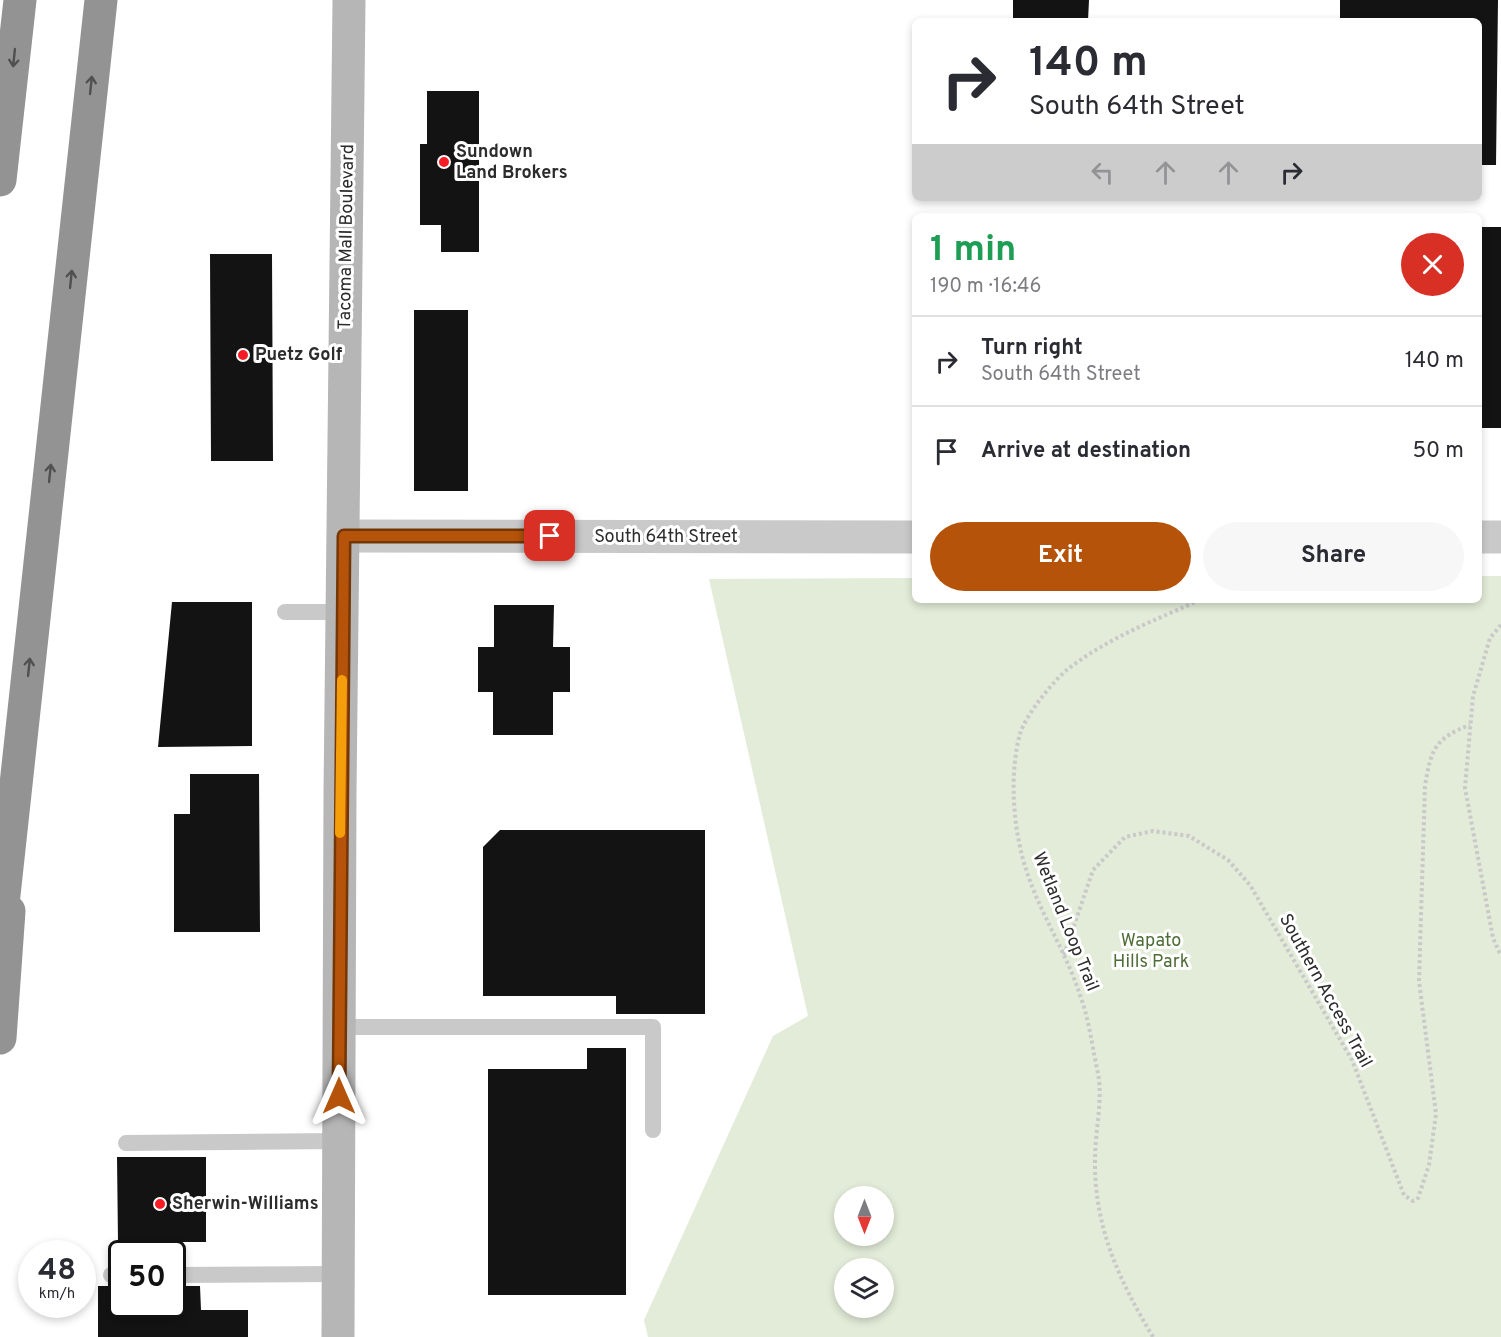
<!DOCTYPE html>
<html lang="en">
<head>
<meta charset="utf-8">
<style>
	:root { --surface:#fff; --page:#f7f7f7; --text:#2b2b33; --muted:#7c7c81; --line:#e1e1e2; --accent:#b45309 }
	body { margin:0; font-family:Overpass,sans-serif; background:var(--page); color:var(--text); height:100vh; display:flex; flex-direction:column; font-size:22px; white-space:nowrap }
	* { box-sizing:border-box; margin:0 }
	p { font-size:20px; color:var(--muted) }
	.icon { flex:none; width:33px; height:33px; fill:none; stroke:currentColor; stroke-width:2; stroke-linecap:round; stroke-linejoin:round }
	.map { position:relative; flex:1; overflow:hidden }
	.side { position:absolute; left:912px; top:213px; width:570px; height:390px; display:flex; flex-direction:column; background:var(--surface); border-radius:9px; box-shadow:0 3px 9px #0003 }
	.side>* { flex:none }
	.hud { position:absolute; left:912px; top:18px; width:570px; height:183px; border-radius:9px; box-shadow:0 3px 9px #0003; background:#fff; color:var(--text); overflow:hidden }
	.needle { width:39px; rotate:180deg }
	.tools { position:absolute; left:834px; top:1186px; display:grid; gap:12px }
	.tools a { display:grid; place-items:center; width:60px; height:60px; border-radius:50%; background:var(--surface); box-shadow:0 3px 9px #0003; font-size:30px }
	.speed { position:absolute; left:18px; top:1240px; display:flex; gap:12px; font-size:30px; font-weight:700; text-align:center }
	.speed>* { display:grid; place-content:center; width:78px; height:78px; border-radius:50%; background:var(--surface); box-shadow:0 3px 9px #0003; line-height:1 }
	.speed small { font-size:15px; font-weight:400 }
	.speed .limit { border:3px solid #111; border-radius:9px; background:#fff; color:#111 }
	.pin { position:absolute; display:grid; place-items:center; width:51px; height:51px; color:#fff; margin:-26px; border-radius:12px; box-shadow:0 3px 9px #0006 }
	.me { position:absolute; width:66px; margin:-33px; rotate:0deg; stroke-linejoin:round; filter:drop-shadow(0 0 4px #0008) }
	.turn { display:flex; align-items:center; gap:21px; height:126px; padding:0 18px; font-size:27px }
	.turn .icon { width:78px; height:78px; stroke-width:2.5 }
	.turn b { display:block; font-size:42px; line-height:51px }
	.lanes { display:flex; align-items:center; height:57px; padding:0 18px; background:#0003; justify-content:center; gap:30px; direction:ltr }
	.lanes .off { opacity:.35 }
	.round { display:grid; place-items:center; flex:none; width:63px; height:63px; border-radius:32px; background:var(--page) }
	.summary { display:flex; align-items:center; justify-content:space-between; height:102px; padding:0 18px }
	h1 { font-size:36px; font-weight:700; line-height:45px; color:#1e9e55 }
	.primary-button { display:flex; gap:12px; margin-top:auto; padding:12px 18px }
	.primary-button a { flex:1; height:69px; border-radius:36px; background:var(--accent); color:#fff; font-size:24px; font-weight:700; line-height:69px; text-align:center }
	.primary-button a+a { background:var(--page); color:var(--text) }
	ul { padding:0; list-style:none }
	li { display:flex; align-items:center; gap:18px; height:90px; padding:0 18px; border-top:2px solid var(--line) }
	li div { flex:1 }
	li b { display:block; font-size:22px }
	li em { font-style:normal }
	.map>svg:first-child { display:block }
	.green { fill:#e2ecd8; fill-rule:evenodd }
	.building { fill:#131313 }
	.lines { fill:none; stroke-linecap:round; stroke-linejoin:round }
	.path { stroke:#c9c9c9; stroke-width:4; stroke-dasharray:3 3; stroke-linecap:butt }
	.service { stroke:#c9c9c9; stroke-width:16 }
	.minor { stroke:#c9c9c9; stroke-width:33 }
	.secondary { stroke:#b6b6b6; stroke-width:33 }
	.motorway { stroke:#939393; stroke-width:33 }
	.oneway { stroke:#505050 }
	.route-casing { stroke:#753606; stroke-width:15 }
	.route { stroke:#b45309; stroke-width:10 }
	.slow { stroke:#f59e0b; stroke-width:10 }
	.poi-dot { fill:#f51d23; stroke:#fff; stroke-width:2 }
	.labels { text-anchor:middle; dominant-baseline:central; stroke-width:6; stroke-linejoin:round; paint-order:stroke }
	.poi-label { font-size:18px; font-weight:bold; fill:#2c2c2c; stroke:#fff; text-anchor:start }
	.street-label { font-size:18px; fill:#2c2c2c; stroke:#fff }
	.park-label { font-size:18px; fill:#4d6c36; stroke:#fff }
</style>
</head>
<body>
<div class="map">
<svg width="1501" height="1337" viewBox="0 0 1501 1337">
	<rect width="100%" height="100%" fill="#fff"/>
	<path class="green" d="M1479,576H1501V1337H648L644,1320L773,1036L808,1016L709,579L915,578V600H1479ZM844,1197H884V1236H844ZM844,1269H884V1308H844Z"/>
	<path class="building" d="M1013,0H1089L1088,21H1013Z
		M1340,0H1498L1496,165H1479V21H1340Z
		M427,91H479V252H441V225H420V144H427Z
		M1479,227H1501V428H1479Z
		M210,254H272L273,461H211Z
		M414,310H468V491H414Z
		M172,602H252V746L158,747Z
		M494,605H554L553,647H570V692H553V735H493V692H478V647H494Z
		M190,774H259L260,932H174V814H190Z
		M500,830H705V1014H616V996H483V847Z
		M587,1048H626V1295H488V1069H587Z
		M117,1157H206V1242H118Z
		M98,1286H122V1305H172V1286H200L201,1310H248V1337H98Z"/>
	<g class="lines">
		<path class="path" d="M1501,625L1490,638L1473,696L1465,788L1493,938L1501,956
			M1064,955L1093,870L1125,837L1153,831L1189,836L1228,860L1250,885L1352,1060L1404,1195L1413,1201L1418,1198L1429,1165L1436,1114L1419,981L1425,786C1431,749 1435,738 1470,725
			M1153,1337C1119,1280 1094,1227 1095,1159C1095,1130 1104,1097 1097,1069C1092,1045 1089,1020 1081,998C1067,953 1040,914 1026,869C1013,831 1009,773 1020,734C1025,716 1053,681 1068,669C1108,638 1155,620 1200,600"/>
		<path class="service" d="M285,612H343
			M339,1027H653V1130
			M126,1143L339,1141
			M111,1275H122
			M172,1275L338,1274"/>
		<path class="minor" d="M344,536L915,537
			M1479,537H1501"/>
		<path class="secondary" d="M338,1337L340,792L349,0"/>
		<path class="motorway" d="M0,180L20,0
			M0,932L101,0
			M0,1038L9,911"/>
	</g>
	<defs><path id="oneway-shaft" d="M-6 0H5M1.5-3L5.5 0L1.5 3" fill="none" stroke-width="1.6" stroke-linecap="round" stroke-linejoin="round" transform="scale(1.5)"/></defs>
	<g class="oneway">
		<use href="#oneway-shaft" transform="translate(14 58) rotate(96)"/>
		<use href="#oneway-shaft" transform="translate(91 85) rotate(-84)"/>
		<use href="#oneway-shaft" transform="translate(71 279) rotate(-84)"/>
		<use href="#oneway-shaft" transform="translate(50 473) rotate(-84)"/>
		<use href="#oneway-shaft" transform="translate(29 667) rotate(-84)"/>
	</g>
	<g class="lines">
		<defs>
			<path id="route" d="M339,1096L344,536H550"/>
		</defs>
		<use href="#route" class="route-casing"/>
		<use href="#route" class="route"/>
		<path class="slow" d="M340,833L342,680"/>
	</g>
	<g class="poi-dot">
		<circle cx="444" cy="162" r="6"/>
		<circle cx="243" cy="355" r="6"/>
		<circle cx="160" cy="1204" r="6"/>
	</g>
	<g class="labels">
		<g class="poi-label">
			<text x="456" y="152">Sundown<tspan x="456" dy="21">Land Brokers</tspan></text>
			<text x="255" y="355">Puetz Golf</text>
			<text x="172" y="1204">Sherwin-Williams</text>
		</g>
		<g class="street-label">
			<text transform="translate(347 237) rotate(-89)">Tacoma Mall Boulevard</text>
			<text x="666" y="537">South 64th Street</text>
			<text transform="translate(1065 922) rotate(68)">Wetland Loop Trail</text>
			<text transform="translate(1325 991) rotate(61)">Southern Access Trail</text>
		</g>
		<g class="park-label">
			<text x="1151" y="941">Wapato<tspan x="1151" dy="21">Hills Park</tspan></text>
		</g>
	</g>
</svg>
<div class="tools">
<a><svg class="needle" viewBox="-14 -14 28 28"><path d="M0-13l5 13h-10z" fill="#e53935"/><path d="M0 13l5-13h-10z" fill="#7c7c81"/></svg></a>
<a><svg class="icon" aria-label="layers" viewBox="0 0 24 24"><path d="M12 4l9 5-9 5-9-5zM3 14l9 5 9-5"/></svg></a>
</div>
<div class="speed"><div>48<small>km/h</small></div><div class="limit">50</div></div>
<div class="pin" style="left:550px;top:536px;background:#d93025"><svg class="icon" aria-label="arrive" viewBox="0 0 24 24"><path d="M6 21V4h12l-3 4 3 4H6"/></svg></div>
<svg class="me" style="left:339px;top:1096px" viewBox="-20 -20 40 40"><path d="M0-17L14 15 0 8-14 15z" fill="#b45309" stroke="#fff" stroke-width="4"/></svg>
<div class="hud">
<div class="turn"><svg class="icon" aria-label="right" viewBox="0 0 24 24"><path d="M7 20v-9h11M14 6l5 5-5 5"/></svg><div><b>140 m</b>South 64th Street</div></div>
<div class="lanes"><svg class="icon off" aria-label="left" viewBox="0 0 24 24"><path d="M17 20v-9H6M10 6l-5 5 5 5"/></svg><svg class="icon off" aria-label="ahead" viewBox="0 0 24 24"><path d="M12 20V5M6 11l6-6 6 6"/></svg><svg class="icon off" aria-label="ahead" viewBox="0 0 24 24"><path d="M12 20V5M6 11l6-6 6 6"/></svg><svg class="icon" aria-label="right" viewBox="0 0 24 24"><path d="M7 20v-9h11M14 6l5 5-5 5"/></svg></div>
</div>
<section class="side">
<div class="summary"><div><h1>1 min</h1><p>190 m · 16:46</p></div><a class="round" style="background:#d93025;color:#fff"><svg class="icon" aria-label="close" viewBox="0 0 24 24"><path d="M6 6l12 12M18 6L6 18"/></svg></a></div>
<ul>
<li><svg class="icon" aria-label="right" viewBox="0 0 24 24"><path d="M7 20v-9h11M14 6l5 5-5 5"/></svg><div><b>Turn right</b><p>South 64th Street</p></div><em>140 m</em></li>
<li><svg class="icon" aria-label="arrive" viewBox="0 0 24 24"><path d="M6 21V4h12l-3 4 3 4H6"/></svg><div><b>Arrive at destination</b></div><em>50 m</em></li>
</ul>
<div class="primary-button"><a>Exit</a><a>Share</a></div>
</section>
</div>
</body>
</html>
